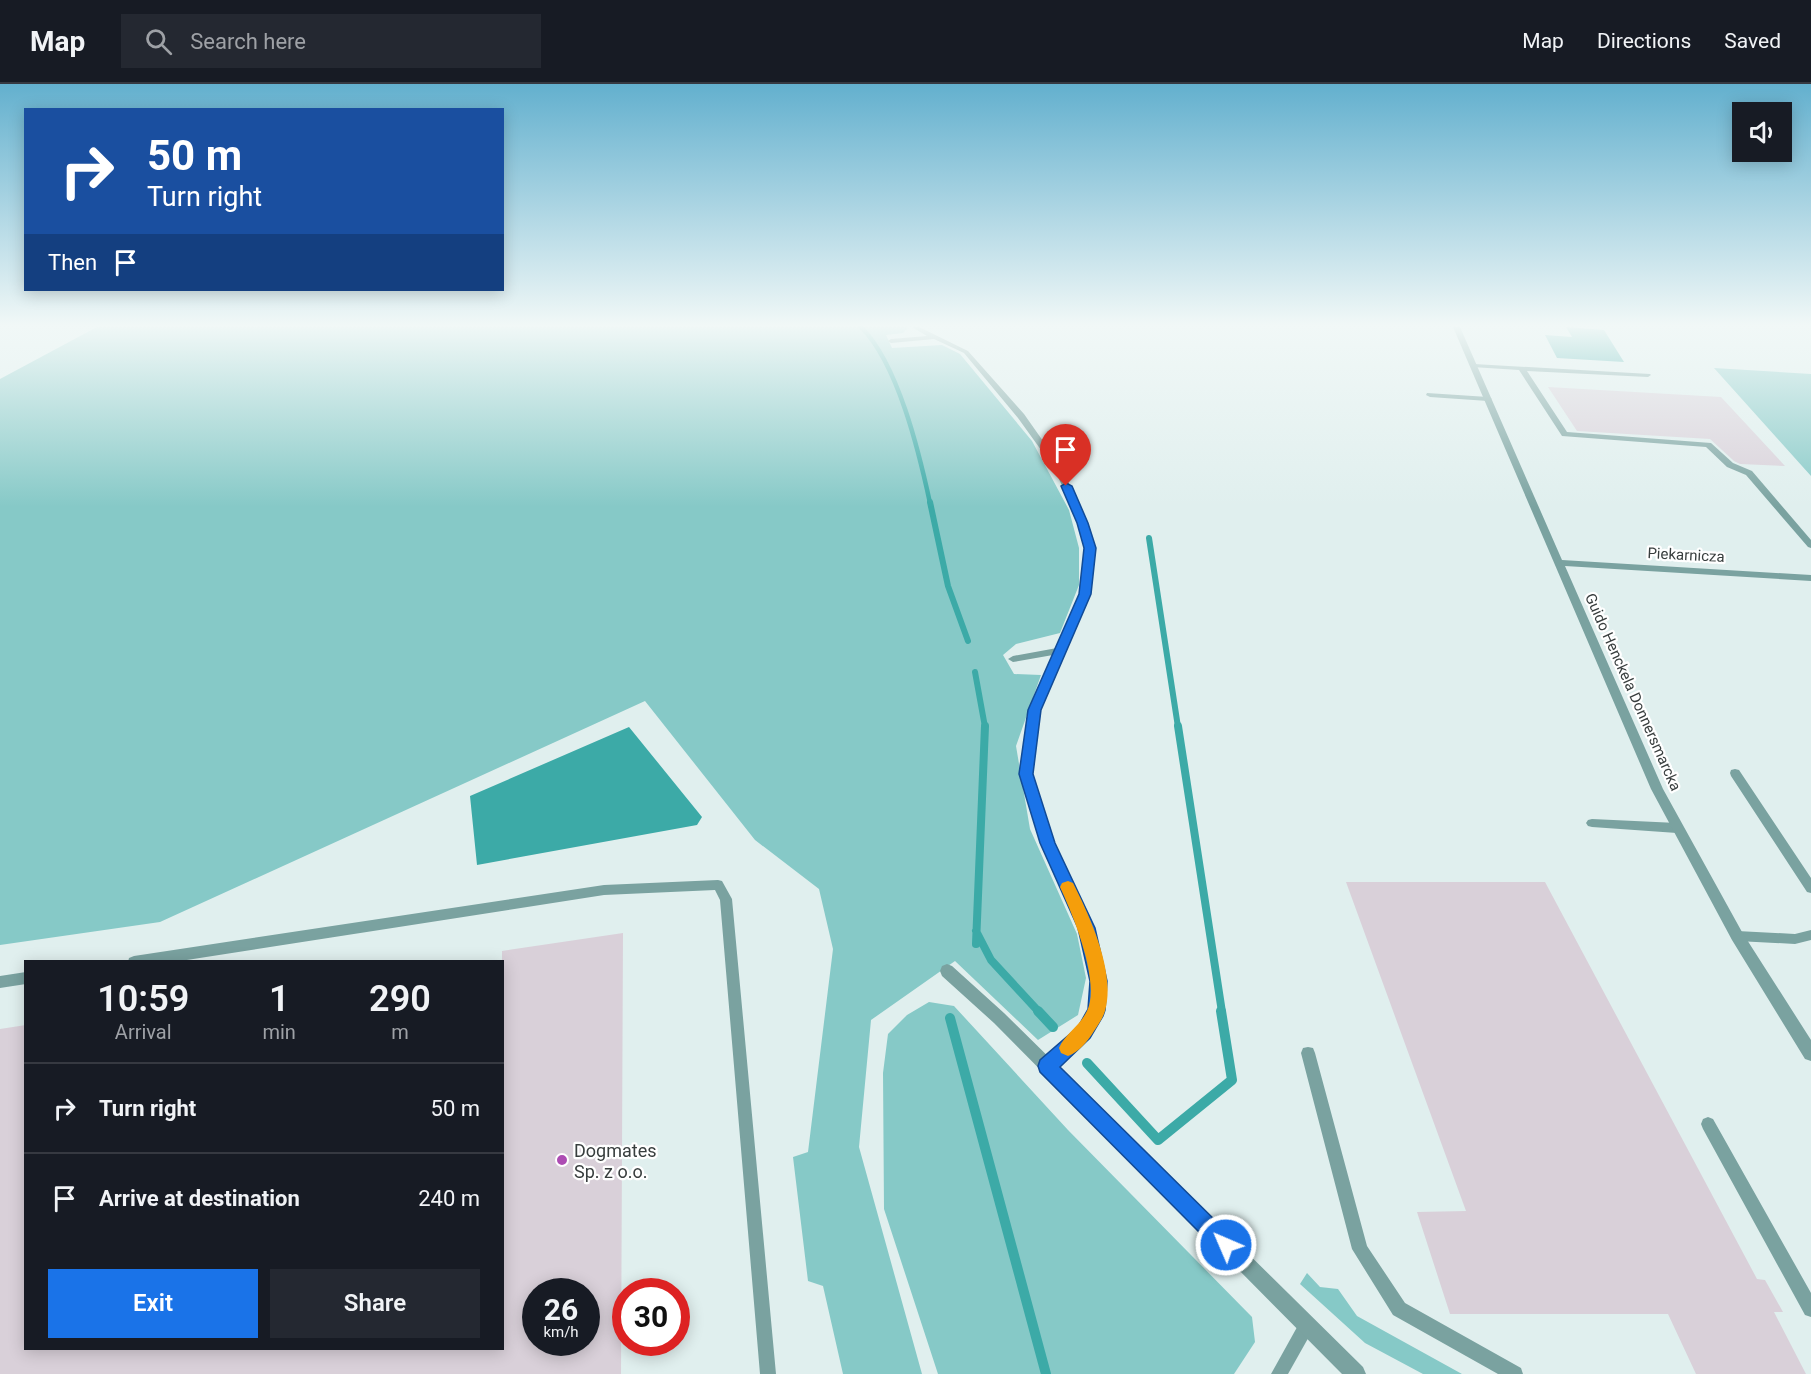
<!DOCTYPE html>
<html lang="en">
<head>
<meta charset="utf-8">
<style>
	:root { --surface:#171b24; --page:#242831; --text:#f1f3f6; --muted:#9ea1a6; --line:#363941; --accent:#1a73e8 }
	body { margin:0; font-family:Roboto,sans-serif; background:var(--page); color:var(--text); height:100vh; display:flex; flex-direction:column; font-size:22px; white-space:nowrap }
	* { box-sizing:border-box; margin:0 }
	p { font-size:20px; color:var(--muted) }
	.icon { flex:none; width:33px; height:33px; fill:none; stroke:currentColor; stroke-width:2; stroke-linecap:round; stroke-linejoin:round }
	.map { position:relative; flex:1; overflow:hidden }
	.sheet { position:absolute; left:24px; top:876px; width:480px; height:390px; display:flex; flex-direction:column; background:var(--surface); border-radius:0px; box-shadow:0 3px 15px #0003 }
	.sheet>* { flex:none }
	.top-card { position:absolute; left:24px; top:24px; width:480px; height:183px; border-radius:0px; box-shadow:0 3px 15px #0003; background:#1a4fa0; color:#fff; overflow:hidden }
	.controls { position:absolute; left:1732px; top:18px; display:grid; gap:12px }
	.controls a { display:grid; place-items:center; width:60px; height:60px; border-radius:0px; background:var(--surface); box-shadow:0 3px 15px #0003; font-size:30px }
	.speed { position:absolute; left:522px; top:1194px; display:flex; gap:12px; font-size:30px; font-weight:700; text-align:center }
	.speed>* { display:grid; place-content:center; width:78px; height:78px; border-radius:50%; background:var(--surface); box-shadow:0 3px 15px #0003; line-height:1 }
	.speed small { font-size:15px; font-weight:400 }
	.speed .limit { border:9px solid #d22; background:#fff; color:#111 }
	.pin { position:absolute; display:grid; place-items:center; width:51px; height:51px; color:#fff; margin:-62px -26px; border-radius:50% 50% 50% 0; rotate:-45deg; box-shadow:0 0 6px #0007 }
	.pin .icon { rotate:45deg }
	.me { position:absolute; width:66px; margin:-33px; rotate:315deg; stroke-linejoin:round; filter:drop-shadow(0 0 4px #0008) }
	.turn { display:flex; align-items:center; gap:21px; height:126px; padding:0 24px; font-size:27px }
	.turn .icon { width:78px; height:78px; stroke-width:2.5 }
	.turn b { display:block; font-size:42px; line-height:51px }
	.then { display:flex; align-items:center; height:57px; padding:0 24px; background:#0003; gap:12px; font-size:22px }
	.eta { display:flex; justify-content:space-evenly; align-items:center; height:102px; text-align:center }
	.eta b { font-size:36px; font-weight:600; line-height:42px }
	.cta { display:flex; gap:12px; margin-top:auto; padding:12px 24px }
	.cta a { flex:1; height:69px; border-radius:0px; background:var(--accent); color:#fff; font-size:24px; font-weight:600; line-height:69px; text-align:center }
	.cta a+a { background:var(--page); color:var(--text) }
	ul { padding:0; list-style:none }
	li { display:flex; align-items:center; gap:18px; height:90px; padding:0 24px; border-top:2px solid var(--line) }
	li div { flex:1 }
	li b { display:block; font-size:22px }
	li em { font-style:normal }
	header { display:flex; align-items:center; gap:36px; box-sizing:border-box; height:84px; padding:0 30px; background:var(--surface); border-bottom:2px solid var(--line) }
	header strong { font-size:28px }
	nav { display:flex; gap:33px; margin-inline-start:auto; font-size:21px }
	.search { width:420px; height:54px; background:var(--page); display:flex; align-items:center; gap:15px; box-sizing:border-box; padding:0 21px; border-radius:0px; color:var(--muted); font-size:22px }
	.map>svg:first-child { display:block }
	.green { fill:#86c9c7 }
	.water { fill:#3caaa7 }
	.lines { fill:none; stroke-linecap:round; stroke-linejoin:round }
	.stream-far3 { stroke:#3caaa7; stroke-width:4.5 }
	.stream-far2 { stroke:#3caaa7; stroke-width:6 }
	.stream-far1 { stroke:#3caaa7; stroke-width:8 }
	.stream { stroke:#3caaa7; stroke-width:10 }
	.building { fill:#d9d0d9; fill-rule:evenodd }
	.service { fill:#7aa2a0; fill-rule:evenodd }
	.minor { fill:#7aa2a0; fill-rule:evenodd }
	.route { fill:#1a73e8; stroke:#114b97; stroke-width:1.5 }
	.slow { fill:#f59e0b }
	.poi-dot { fill:#ad4cb3; stroke:#fff; stroke-width:2 }
	.labels { text-anchor:middle; dominant-baseline:central; stroke-width:4.5; stroke-linejoin:round; paint-order:stroke }
	.street-label { font-size:15px; fill:#383e3e; stroke:#fff }
	.near-poi-label { font-size:18px; fill:#383e3e; stroke:#fff; text-anchor:start }
</style>
</head>
<body>
<header>
<strong>Map</strong>
<div class="search"><svg class="icon" aria-label="search" viewBox="0 0 24 24"><circle cx="10" cy="10" r="6"/><path d="M15 15l6 6"/></svg>Search here</div>
<nav><a>Map</a><a>Directions</a><a>Saved</a></nav>
</header>
<div class="map">
<svg width="1811" height="1290" viewBox="0 0 1811 1290">
	<rect width="100%" height="100%" fill="#e0efee"/>
	<path class="green" d="M97,243H905L908,244L903,249L886,251L892,264L942,261L960,270L1032,357L1069,426L1079,464V501L1060,549L1016,560L1003,571L1014,590L1041,591L1016,662L1030,745L1077,850L1086,894L1078,931L1038,956L955,877L871,936L859,1063L922,1290H843L823,1202L808,1197L793,1073L808,1068L833,865L819,805L755,756L645,617L160,838L0,861V295Z
		M1714,284L1811,290V392Z
		M929,918L954,922L1068,1046L1252,1233L1255,1258L1234,1290H938L884,1125L883,989L888,950L907,931Z
		M1307,1189L1320,1203L1338,1205L1357,1232L1462,1290H1423L1365,1259L1300,1200Z"/>
	<path class="water" d="M1566,243L1604,246L1624,278L1557,274L1545,251L1572,253Z
		M629,643L702,733L697,741L477,781L470,712Z"/>
	<g class="lines">
		<path class="stream-far3" d="M861,243C898,280 919,368 930,419"/>
		<path class="stream-far2" d="M930,418L948,502L968,557
			M1149,454L1178,643
			M975,588L985,643"/>
		<path class="stream-far1" d="M1178,642L1222,928
			M976,847L991,876L1039,928
			M976,860L985,642"/>
		<path class="stream" d="M1038,927L1053,943
			M950,934L1046,1290
			M1087,979L1158,1056L1232,996L1221,927"/>
	</g>
	<path class="building" d="M1548,303L1721,313L1785,382L1740,380L1734,377L1710,355L1577,347Z
		M1346,798H1545L1757,1195L1765,1196L1783,1228H1774L1806,1290H1696L1668,1230H1450L1417,1128L1466,1127Z
		M623,849L621,1290H0V945L26,941V1264H502V867ZM536,1208H586V1258H536Z"/>
	<g class="lines">
		<path class="service" d="M912,243H919L968,267L1024,330L1062,384L1087,439L1094,464L1090,510L1039,626L1031,690L1053,759L1093,844L1105,897L1104,926L1089,952L1052,987L1047,989L1042,987L1040,982L1042,977L1079,944L1090,925L1091,897L1081,844L1041,759L1021,690L1029,626L1053,571L1013,578L1008,575L1013,572L1057,564L1080,510L1086,464L1079,439L1054,384L1018,334L964,269L934,255L891,259L888,257L891,255L927,252Z
			M1474,280L1650,290L1651,291L1648,293L1527,287L1567,348L1711,359L1733,379L1752,387L1811,456V464L1808,463L1746,391L1727,383L1706,363L1562,352L1519,286L1472,283L1471,282Z
			M1427,309L1488,313L1492,315L1488,317L1430,313L1426,311Z
			M1735,685L1739,686L1811,794V809L1807,808L1731,692L1730,689L1731,686Z
			M1592,735L1677,739L1681,741L1683,744L1681,747L1677,749L1592,743L1588,742L1586,739L1588,736Z
			M718,796L722,797L732,815L776,1290H760L720,816L715,806L604,811L174,878H128L129,874L134,872L604,801Z
			M1811,846V856L1795,860L1737,857L1733,856L1731,852L1733,848L1737,847L1795,850Z
			M26,888V900L0,904V892Z
			M1308,963L1313,964L1315,969L1367,1162L1405,1219L1521,1284L1523,1290H1498L1393,1231L1352,1165L1301,969L1303,964Z
			M1708,1033L1713,1035L1811,1209V1233L1805,1231L1703,1045L1701,1040L1703,1035Z
			M1307,1234L1313,1236L1315,1242L1288,1290H1271L1301,1236Z"/>
		<path class="minor" d="M1453,243H1460L1562,476L1811,491V497L1565,482L1663,705L1742,848L1811,956V977L1805,975L1732,856L1651,705Z
			M947,880L952,882L1004,929L1363,1283L1366,1290H1342L994,939L942,892L940,887L942,882Z"/>
	</g>
	<linearGradient id="sky" x2="0" y2="1"><stop stop-color="#63b0ce"/><stop offset="0.57" stop-color="#f1f8f7"/><stop offset="1" stop-color="#f1f8f7" stop-opacity="0"/></linearGradient>
	<rect width="1811" height="423" fill="url(#sky)"/>
	<path class="route" d="M1066,399L1072,402L1088,439L1096,464L1091,510L1041,626L1033,690L1055,759L1095,844L1107,897L1105,926L1103,932L1090,954L1060,983L1233,1154L1236,1161L1233,1168L1226,1171L1219,1168L1040,988L1038,982L1040,976L1078,943L1088,925L1090,897L1078,844L1040,759L1019,690L1028,626L1079,510L1084,464L1077,439L1061,402Z"/>
	<path class="slow" d="M1068,797L1073,799C1090,833 1116,888 1105,927C1103,934 1098,941 1094,947C1088,957 1079,968 1068,972L1061,969L1059,964C1065,950 1080,942 1087,927C1101,898 1073,831 1060,803L1062,799Z"/>
	<circle class="poi-dot" cx="562" cy="1076" r="6"/>
	<g class="labels">
		<g class="street-label">
			<text transform="translate(1686 471) rotate(3)">Piekarnicza</text>
			<text transform="translate(1633 608) rotate(66)">Guido Henckela Donnersmarcka</text>
		</g>
		<g class="near-poi-label">
			<text x="574" y="1066">Dogmates<tspan x="574" dy="21">Sp. z o.o.</tspan></text>
		</g>
	</g>
</svg>
<div class="controls">
<a><svg class="icon" aria-label="sound" viewBox="0 0 24 24"><path d="M4 9h4l5-4v14l-5-4H4zM17 9q2 3 0 6"/></svg></a>
</div>
<div class="speed"><div>26<small>km/h</small></div><div class="limit">30</div></div>
<div class="pin" style="left:1066px;top:402px;background:#d93025"><svg class="icon" aria-label="arrive" viewBox="0 0 24 24"><path d="M6 21V4h12l-3 4 3 4H6"/></svg></div>
<svg class="me" style="left:1226px;top:1161px" viewBox="-20 -20 40 40"><circle r="17" fill="#1a73e8" stroke="#fff" stroke-width="3"/><path d="M0-11L8 9 0 5-8 9z" fill="#fff"/></svg>
<div class="top-card">
<div class="turn"><svg class="icon" aria-label="right" viewBox="0 0 24 24"><path d="M7 20v-9h11M14 6l5 5-5 5"/></svg><div><b>50 m</b>Turn right</div></div>
<div class="then">Then<svg class="icon" aria-label="arrive" viewBox="0 0 24 24"><path d="M6 21V4h12l-3 4 3 4H6"/></svg></div>
</div>
<section class="sheet">
<div class="eta">
<div><b>10:59</b><p>Arrival</p></div>
<div><b>1</b><p>min</p></div>
<div><b>290</b><p>m</p></div>
</div>
<ul>
<li><svg class="icon" aria-label="right" viewBox="0 0 24 24"><path d="M7 20v-9h11M14 6l5 5-5 5"/></svg><div><b>Turn right</b></div><em>50 m</em></li>
<li><svg class="icon" aria-label="arrive" viewBox="0 0 24 24"><path d="M6 21V4h12l-3 4 3 4H6"/></svg><div><b>Arrive at destination</b></div><em>240 m</em></li>
</ul>
<div class="cta"><a>Exit</a><a>Share</a></div>
</section>
</div>
</body>
</html>
